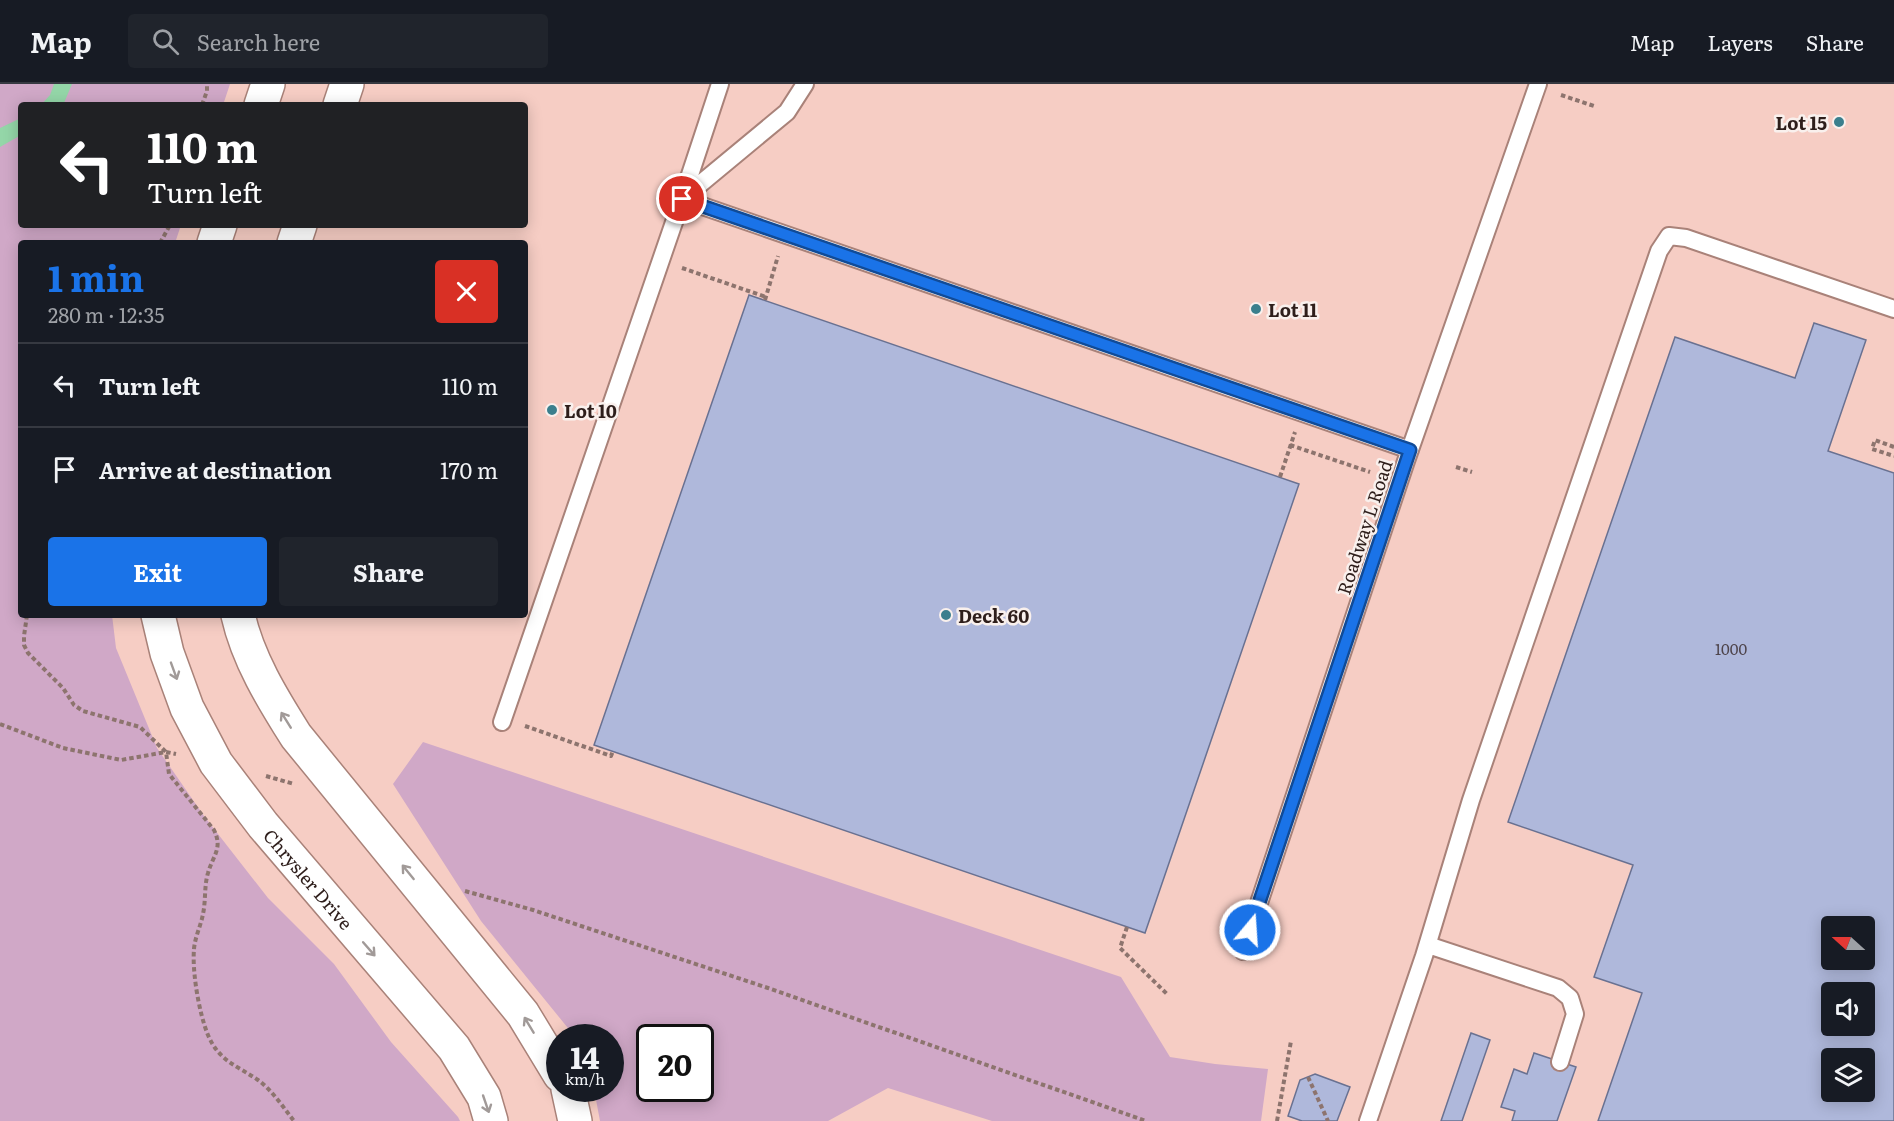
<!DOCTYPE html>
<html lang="en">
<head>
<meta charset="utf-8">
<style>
	:root { --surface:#171b24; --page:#20242c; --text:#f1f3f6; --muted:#9ea1a6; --line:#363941; --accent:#1a73e8 }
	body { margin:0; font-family:Literata,serif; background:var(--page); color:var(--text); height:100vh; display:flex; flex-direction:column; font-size:22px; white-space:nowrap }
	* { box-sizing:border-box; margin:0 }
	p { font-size:20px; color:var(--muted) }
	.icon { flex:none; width:33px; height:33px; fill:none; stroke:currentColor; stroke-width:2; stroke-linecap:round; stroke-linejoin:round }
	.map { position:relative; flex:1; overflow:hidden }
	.drawer { position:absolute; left:18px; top:156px; width:510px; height:378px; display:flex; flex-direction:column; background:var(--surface); border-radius:6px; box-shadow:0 3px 15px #0003 }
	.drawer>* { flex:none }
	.hud { position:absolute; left:18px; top:18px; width:510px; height:126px; border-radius:6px; box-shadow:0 3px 15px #0003; background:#202124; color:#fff; overflow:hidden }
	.needle { width:39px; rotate:291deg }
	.controls { position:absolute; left:1821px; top:832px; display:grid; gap:12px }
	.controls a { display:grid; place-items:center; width:54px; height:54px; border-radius:6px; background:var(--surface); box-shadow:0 3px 15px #0003; font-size:30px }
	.speed { position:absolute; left:546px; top:940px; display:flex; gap:12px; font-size:30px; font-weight:700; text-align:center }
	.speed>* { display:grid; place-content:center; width:78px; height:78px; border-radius:50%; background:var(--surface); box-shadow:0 3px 15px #0003; line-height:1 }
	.speed small { font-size:15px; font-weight:400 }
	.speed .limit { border:3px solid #111; border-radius:9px; background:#fff; color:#111 }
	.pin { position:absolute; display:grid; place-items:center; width:51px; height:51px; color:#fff; margin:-26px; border:3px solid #fff; border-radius:50%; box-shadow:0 2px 6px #0007 }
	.me { position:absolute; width:66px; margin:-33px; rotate:18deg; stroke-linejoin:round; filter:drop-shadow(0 0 4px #0008) }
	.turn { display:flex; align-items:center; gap:21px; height:126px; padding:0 30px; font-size:27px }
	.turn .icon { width:78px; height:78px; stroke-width:2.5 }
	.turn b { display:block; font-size:42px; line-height:51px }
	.round { display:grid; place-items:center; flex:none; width:63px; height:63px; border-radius:6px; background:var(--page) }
	.summary { display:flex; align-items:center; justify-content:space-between; height:102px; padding:0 30px }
	h1 { font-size:36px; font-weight:700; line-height:45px; color:var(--accent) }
	.action { display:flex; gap:12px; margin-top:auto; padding:12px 30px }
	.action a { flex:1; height:69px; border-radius:6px; background:var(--accent); color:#fff; font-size:24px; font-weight:700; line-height:69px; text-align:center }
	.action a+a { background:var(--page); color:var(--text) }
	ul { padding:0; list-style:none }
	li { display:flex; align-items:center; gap:18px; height:84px; padding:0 30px; border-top:2px solid var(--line) }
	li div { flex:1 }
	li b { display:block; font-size:22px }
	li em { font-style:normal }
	header { display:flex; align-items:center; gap:36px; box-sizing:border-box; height:84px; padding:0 30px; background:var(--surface); border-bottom:2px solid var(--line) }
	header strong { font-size:28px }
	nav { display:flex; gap:33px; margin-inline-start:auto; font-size:21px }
	.search { width:420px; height:54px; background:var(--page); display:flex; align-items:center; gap:15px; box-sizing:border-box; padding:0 21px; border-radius:6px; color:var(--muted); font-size:22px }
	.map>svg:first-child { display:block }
	.built { fill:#f6cdc4; fill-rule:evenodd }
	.green { fill:#d0a8c7; fill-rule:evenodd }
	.water { fill:#94d6a8 }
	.building { fill:#afb8db; stroke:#697191; stroke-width:1.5; fill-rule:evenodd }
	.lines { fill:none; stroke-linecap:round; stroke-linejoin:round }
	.lane-casing { stroke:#a98279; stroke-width:20 }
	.street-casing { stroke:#a98279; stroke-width:36 }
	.path { stroke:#8d746e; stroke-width:4; stroke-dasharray:4.5 3; stroke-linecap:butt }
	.lane { stroke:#fff; stroke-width:16 }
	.street { stroke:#fff; stroke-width:33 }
	.oneway { stroke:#a19a98 }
	.route-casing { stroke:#114b97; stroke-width:15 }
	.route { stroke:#1a73e8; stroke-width:10 }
	.poi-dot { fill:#3b7f8d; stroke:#f9f0ed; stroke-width:2 }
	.labels { text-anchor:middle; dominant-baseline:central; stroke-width:5; stroke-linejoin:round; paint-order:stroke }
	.number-label { font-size:15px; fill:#4e444b }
	.poi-label { font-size:18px; font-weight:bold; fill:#2e1e1b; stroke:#f9f0ed; text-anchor:start }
	.street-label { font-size:18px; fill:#2e1e1b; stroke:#f9f0ed }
</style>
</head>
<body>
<header>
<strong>Map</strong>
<div class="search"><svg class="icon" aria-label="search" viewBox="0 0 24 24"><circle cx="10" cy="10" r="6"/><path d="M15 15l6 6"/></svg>Search here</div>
<nav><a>Map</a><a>Layers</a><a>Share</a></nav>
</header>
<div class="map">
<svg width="1894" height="1037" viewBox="0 0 1894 1037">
	<rect width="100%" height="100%" fill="#ffdcd3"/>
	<path class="built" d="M0,0H1894V1037H0ZM21,21H525V141H21ZM21,159H525V531H21ZM1832,843H1864V876H1832ZM1832,909H1864V942H1832ZM560,954H610V1005H560ZM650,954H700V1005H650ZM1832,975H1864V1008H1832Z"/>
	<path class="green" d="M0,0H230L223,21H21V141H181L175,159H21V531H112L116,564L157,664L204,732L268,814L334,880L391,958L458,1033L460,1037H0Z
		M423,658L1121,893L1170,973L1215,980L1268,985L1261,1037H992L888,1004L828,1037H600L594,1005H610V954H576L481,837L393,700ZM650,954H700V1005H650Z"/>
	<path class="water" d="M54,0H72L64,19L63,21H41L50,11Z
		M21,34V51L0,63V44Z"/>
	<path class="building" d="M749,211L1299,400L1145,849L594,661Z
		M1814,239L1866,256L1828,367L1894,389V1037H1598L1642,909L1594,893L1633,781L1508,738L1675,253L1795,294ZM1832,843H1864V876H1832ZM1832,909H1864V942H1832ZM1832,975H1864V1008H1832Z
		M1471,949L1490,956L1462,1037H1441Z
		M1534,969L1576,983L1557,1037H1512L1515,1027L1501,1023L1514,985L1527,990Z
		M1315,990L1350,1003L1337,1037H1302L1288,1032L1300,996Z"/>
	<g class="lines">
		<defs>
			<path id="lane" d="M720,0L682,115L1410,366
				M502,638L682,115L787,28L805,0
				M1428,861L1558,904L1570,914L1575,930L1560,978
				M1243,867L1406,377L1538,0
				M1368,1037L1424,872L1471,716L1659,167L1669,152L1686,154L1894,225"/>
			<g id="street">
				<path d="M261,21L268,0"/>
				<path d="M340,21L347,0"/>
				<path d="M214,159L220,141"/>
				<path d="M294,159L300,141"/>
				<path id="s1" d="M158,531L167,569L187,624L216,679L263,741L454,964L484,1013L491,1037"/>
				<path d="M238,531C248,575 272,614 296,652L523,930L560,991"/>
				<path d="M568,1005L575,1037"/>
			</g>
		</defs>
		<use href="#lane" class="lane-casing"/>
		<use href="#street" class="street-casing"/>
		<path class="path" d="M1561,11L1594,22
			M202,21L207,7V0
			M160,159L170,141
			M682,184L766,213
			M765,216L778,172
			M1290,361L1370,388
			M1894,363L1875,356L1872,365L1894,372
			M1456,383L1472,388
			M1280,393L1295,348
			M27,531L24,552V561L28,569L63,604L74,621L83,627L140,643L166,668L169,690L214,746C223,765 213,771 208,789C204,802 206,816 203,830C201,841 195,853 194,865C192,888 199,929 208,951C219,977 236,981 258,996C272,1006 283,1023 294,1037
			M0,640L63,664L121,676L166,668L176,670
			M525,642L611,672L613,667
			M266,692L294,700
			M465,807L533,826L768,904L1146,1037
			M1127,843L1120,864L1167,910
			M1308,993L1328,1037
			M1277,1037L1291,957"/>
		<use href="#lane" class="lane"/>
		<use href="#street" class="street"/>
	</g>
	<defs><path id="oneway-shaft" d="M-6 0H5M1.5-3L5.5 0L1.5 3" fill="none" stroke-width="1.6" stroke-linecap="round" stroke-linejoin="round" transform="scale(1.5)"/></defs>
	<g class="oneway">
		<use href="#oneway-shaft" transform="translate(174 587) rotate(70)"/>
		<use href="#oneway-shaft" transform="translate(286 636) rotate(-122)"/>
		<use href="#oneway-shaft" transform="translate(408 788) rotate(-129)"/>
		<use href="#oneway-shaft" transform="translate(369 865) rotate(49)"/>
		<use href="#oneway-shaft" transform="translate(529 941) rotate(-121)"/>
		<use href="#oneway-shaft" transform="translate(486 1020) rotate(71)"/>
	</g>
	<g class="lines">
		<defs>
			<path id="route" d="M682,115L1410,366L1250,846"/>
		</defs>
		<use href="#route" class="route-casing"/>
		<use href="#route" class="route"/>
	</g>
	<g class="poi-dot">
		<circle cx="1839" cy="38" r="6"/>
		<circle cx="1256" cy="225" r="6"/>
		<circle cx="552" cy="326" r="6"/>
		<circle cx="946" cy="531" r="6"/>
	</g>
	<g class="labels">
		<g class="number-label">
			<text x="1731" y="564">1000</text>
		</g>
		<g class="poi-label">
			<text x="1827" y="38" text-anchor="end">Lot 15</text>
			<text x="1268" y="225">Lot 11</text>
			<text x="564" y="326">Lot 10</text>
			<text x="958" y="531">Deck 60</text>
		</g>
		<g class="street-label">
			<text transform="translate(1364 443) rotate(-72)">Roadway L Road</text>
			<text stroke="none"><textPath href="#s1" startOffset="308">Chrysler Drive</textPath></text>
		</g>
	</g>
</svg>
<div class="controls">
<a><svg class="needle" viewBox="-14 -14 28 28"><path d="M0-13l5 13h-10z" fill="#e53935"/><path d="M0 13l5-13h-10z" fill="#9ea1a6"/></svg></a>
<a><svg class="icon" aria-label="sound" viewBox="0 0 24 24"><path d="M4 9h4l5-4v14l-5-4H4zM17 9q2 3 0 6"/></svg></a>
<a><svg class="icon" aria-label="layers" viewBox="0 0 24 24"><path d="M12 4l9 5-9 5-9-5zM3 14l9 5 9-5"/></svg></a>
</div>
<div class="speed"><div>14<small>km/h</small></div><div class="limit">20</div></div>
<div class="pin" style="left:682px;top:115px;background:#d93025"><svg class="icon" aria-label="arrive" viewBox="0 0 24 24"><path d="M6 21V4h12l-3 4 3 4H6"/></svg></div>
<svg class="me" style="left:1250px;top:846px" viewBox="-20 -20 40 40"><circle r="17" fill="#1a73e8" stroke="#fff" stroke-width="3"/><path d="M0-11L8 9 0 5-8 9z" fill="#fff"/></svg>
<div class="hud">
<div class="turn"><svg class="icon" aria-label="left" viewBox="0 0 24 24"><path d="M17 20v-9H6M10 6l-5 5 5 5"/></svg><div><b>110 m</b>Turn left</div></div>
</div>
<section class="drawer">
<div class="summary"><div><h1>1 min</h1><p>280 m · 12:35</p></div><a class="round" style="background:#d93025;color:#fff"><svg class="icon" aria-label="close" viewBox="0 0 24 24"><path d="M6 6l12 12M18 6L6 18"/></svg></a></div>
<ul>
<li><svg class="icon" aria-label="left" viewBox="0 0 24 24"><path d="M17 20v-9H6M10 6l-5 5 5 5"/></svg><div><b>Turn left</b></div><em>110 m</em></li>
<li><svg class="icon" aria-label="arrive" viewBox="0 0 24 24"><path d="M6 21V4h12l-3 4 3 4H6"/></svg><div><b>Arrive at destination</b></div><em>170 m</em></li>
</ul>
<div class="action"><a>Exit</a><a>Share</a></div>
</section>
</div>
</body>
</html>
